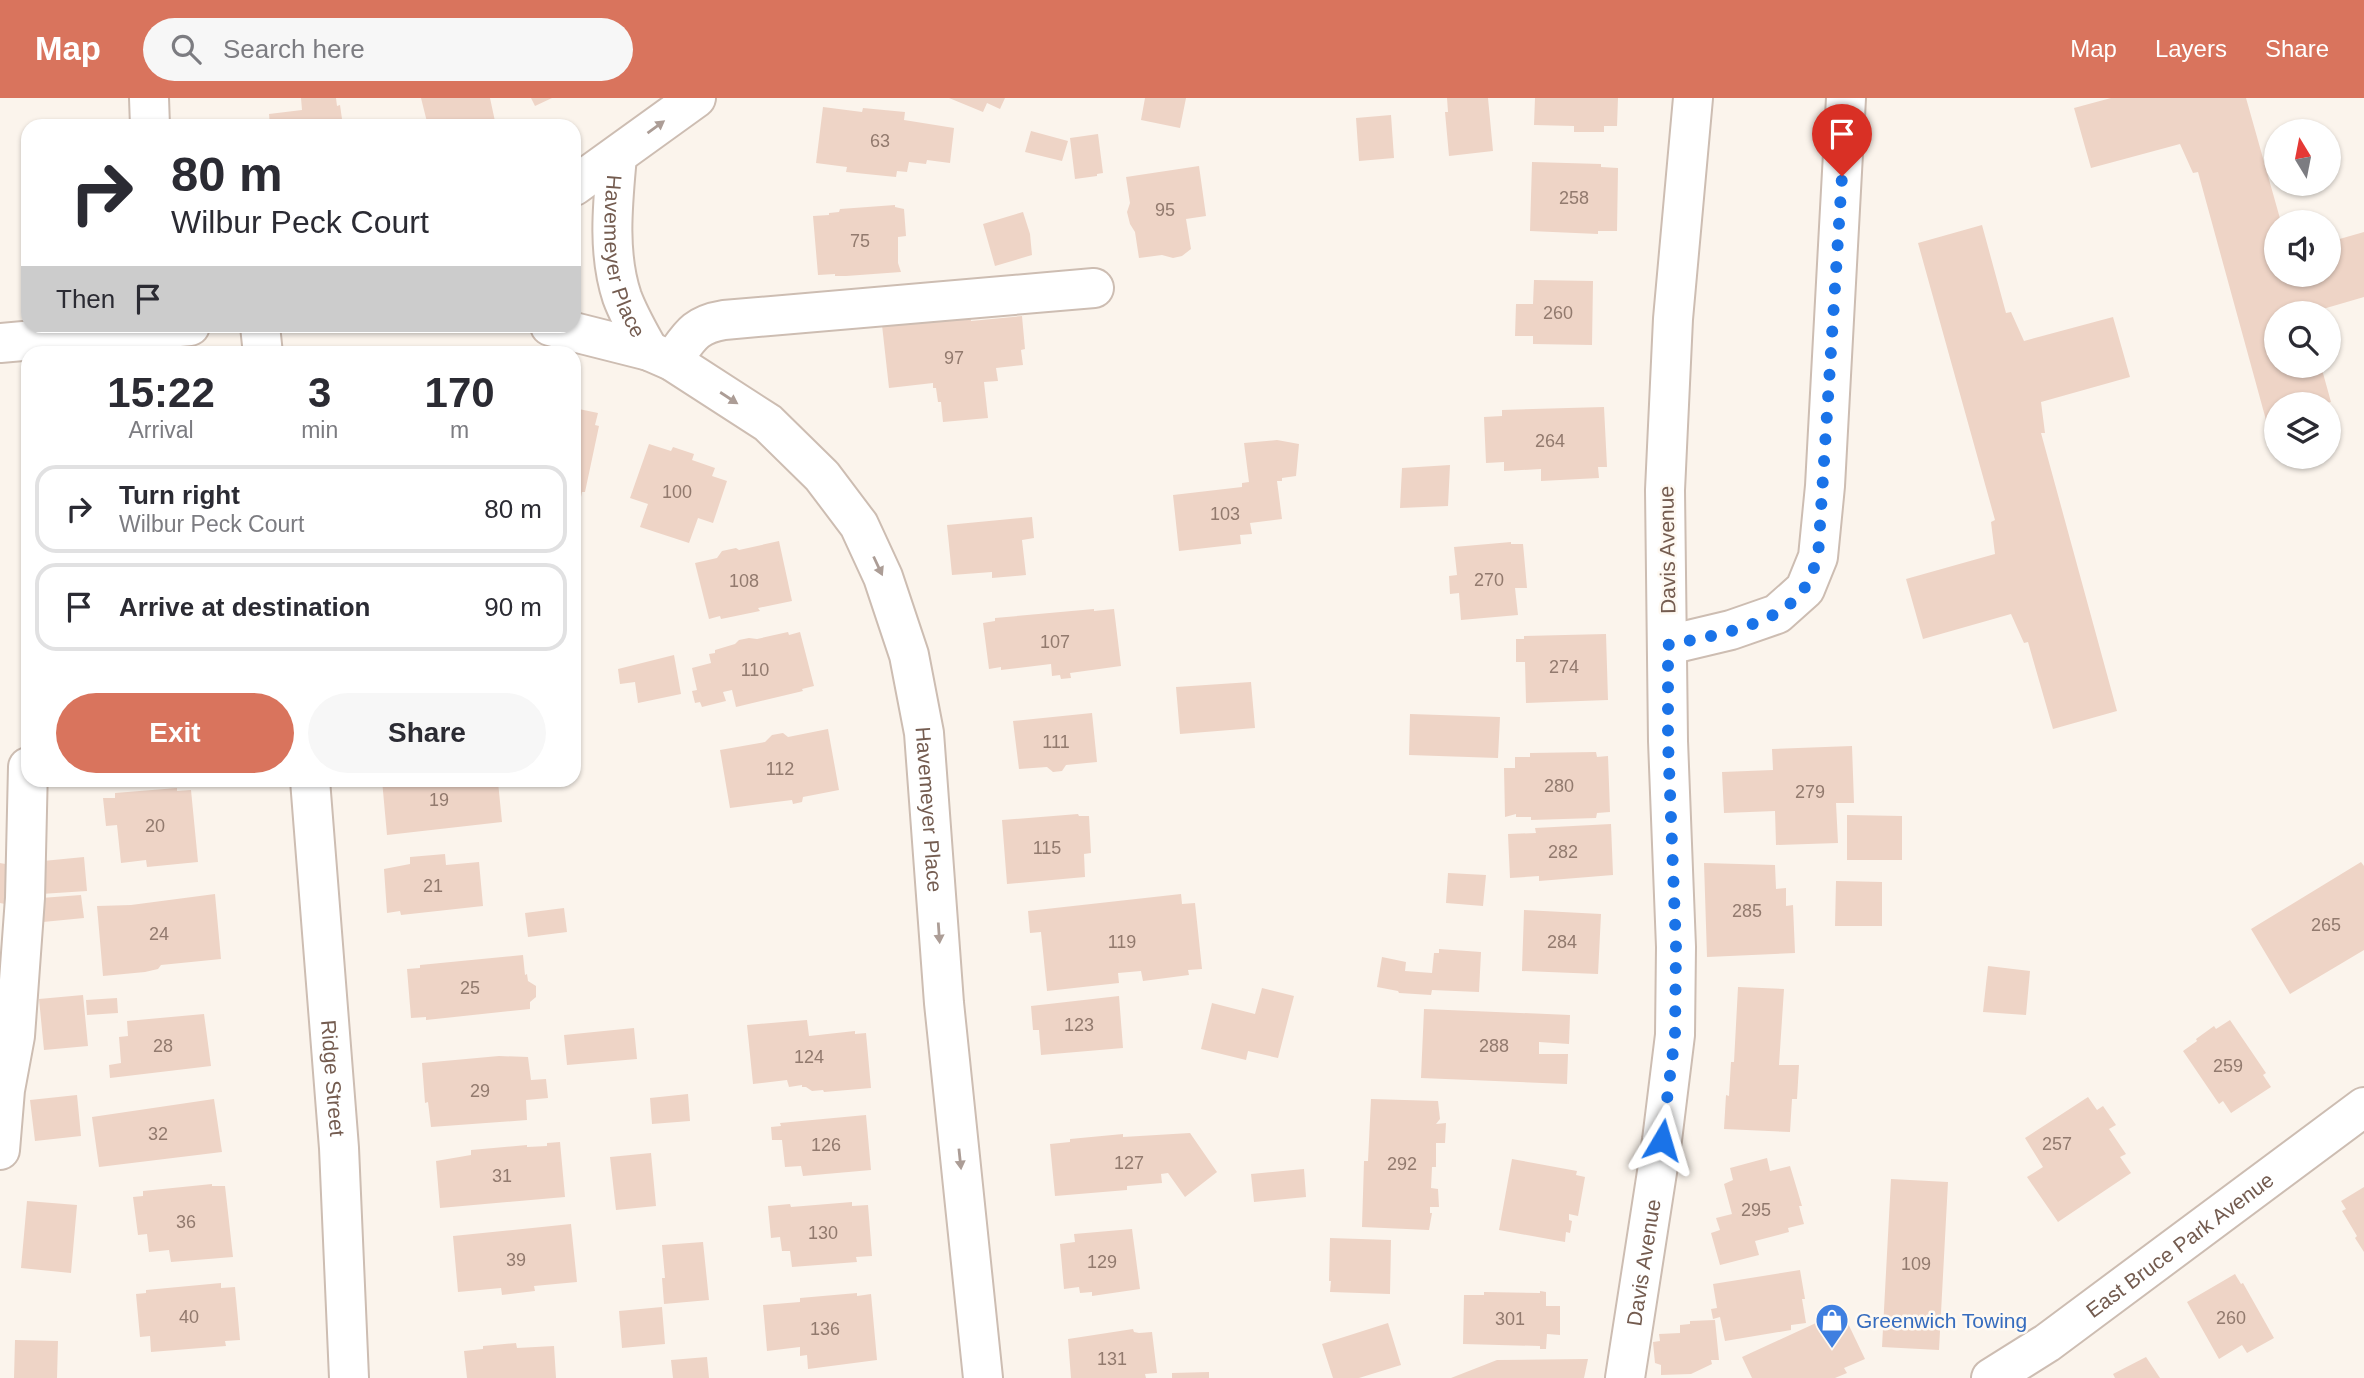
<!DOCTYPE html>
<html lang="en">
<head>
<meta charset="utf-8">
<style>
	:root { --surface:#fff; --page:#f7f7f7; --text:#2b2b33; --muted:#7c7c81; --line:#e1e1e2; --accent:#d9745d }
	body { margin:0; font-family:Helvetica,sans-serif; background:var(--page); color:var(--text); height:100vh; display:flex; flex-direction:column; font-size:26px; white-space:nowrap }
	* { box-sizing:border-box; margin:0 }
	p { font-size:23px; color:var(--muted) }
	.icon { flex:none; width:38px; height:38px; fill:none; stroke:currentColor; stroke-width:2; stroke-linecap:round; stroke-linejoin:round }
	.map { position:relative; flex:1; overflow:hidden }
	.drawer { position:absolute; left:21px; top:248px; width:560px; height:441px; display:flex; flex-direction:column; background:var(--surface); border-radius:21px; box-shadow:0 2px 5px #0004 }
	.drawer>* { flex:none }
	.guide { position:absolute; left:21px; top:21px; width:560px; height:214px; border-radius:21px; box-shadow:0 2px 5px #0004; background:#fff; color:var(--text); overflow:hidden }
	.needle { width:46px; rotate:350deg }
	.tools { position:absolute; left:2264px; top:21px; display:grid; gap:14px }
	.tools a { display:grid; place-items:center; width:77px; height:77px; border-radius:50%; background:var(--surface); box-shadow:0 2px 5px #0004; font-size:35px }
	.pin { position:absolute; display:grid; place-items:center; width:60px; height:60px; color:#fff; margin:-72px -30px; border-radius:50% 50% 50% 0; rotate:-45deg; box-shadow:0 0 7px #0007 }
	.pin .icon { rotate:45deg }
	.me { position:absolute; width:77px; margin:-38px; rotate:7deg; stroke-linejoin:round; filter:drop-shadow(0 0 5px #0008) }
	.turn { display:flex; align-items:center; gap:24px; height:147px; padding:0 35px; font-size:32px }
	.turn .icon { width:91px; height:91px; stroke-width:2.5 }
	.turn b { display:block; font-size:49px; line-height:60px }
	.then { display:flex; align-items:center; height:66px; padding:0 35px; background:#0003; gap:14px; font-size:26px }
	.eta { display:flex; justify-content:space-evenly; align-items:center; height:119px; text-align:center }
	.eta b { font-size:42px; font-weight:600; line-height:49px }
	.action { display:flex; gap:14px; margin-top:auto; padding:14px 35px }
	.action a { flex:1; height:80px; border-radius:42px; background:var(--accent); color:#fff; font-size:28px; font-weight:600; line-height:80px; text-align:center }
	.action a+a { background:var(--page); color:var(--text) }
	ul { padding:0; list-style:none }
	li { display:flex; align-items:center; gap:21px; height:88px; margin:0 14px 10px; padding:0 21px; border:4px solid var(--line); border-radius:21px }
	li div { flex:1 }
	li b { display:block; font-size:26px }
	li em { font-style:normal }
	header { display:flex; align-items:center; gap:42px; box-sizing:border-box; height:98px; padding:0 35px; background:var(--accent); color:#fff }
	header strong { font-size:33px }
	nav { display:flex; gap:38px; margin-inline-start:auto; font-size:24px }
	.search { width:490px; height:63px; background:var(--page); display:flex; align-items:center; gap:18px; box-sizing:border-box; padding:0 24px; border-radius:38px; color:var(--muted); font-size:26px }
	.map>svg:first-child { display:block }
	.building { fill:#eed4c6 }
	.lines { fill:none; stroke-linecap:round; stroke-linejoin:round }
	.minor-casing { stroke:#cdbdb2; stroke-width:42 }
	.minor { stroke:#fff; stroke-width:38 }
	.oneway { fill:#ac9d96 }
	.route { stroke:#1a73e8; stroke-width:12; stroke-dasharray:0 21.6 }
	.labels { text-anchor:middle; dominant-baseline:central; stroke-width:5; stroke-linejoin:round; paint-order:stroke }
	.number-label { font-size:18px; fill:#927a6e }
	.street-label { font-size:21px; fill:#745c50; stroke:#fef9f2 }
	.shop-label { font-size:21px; fill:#366cbe; stroke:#fef9f2; text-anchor:start }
</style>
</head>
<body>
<header>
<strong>Map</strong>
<div class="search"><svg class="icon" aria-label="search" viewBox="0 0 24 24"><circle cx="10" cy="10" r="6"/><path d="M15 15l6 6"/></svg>Search here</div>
<nav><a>Map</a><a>Layers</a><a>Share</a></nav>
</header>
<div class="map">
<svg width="2364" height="1280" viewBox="0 0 2364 1280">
	<rect width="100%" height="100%" fill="#fbf4ec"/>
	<path class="building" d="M301,0H336L337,8L340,7L343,28H270L269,16L302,12Z
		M421,0H490L496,28H428Z
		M531,0H552L535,8Z
		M949,0H1005L1000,11L987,5L983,14Z
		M1145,0H1186L1180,30L1141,22Z
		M1447,0H1488L1493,53L1449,58L1445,14H1448Z
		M1535,0H1618L1617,28H1604V34H1574V28L1534,27Z
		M2111,0H2246L2281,124H2277V177H2329V144L2364,134V199L2316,213V215H2277V268H2321L2331,304L2322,306H2277V319L2266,322L2198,74L2193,75L2180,46L2091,70L2074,10Z
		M823,9L862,14L863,10L905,14L904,22L954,30L950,65L927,62L926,66L909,64L907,74L897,73L896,79L846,74L847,69L816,65Z
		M1391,17L1394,60L1359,63L1356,20Z
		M1031,33L1068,43L1062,63L1025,54Z
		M1098,36L1103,75L1097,76V78L1075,81L1070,40Z
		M1532,64L1601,66V69L1618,70L1617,133H1598V136L1530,133Z
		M1199,68L1206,118L1186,121L1191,151L1182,158L1173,160L1162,157L1139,160L1135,134L1130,126L1127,114L1130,105L1126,79Z
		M895,107V109L904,111L906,138L898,139V165L901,174L846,178H835V176L818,177L813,118L829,117V115L839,114L840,111Z
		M1023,114L1030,136L1032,157L995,168L983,126Z
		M1982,127L2006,215L2011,214L2024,243L2113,219L2130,279L2041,304L2045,335H2041L2117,613L2053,631L2028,544L2024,545L2011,516L1923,541L1906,481L1995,456L1991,424L1995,422L1918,145Z
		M1534,182L1593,183L1592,247L1533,246V238H1515L1516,206H1533Z
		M970,215L971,223L1022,218L1025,251L1021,252L1023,267L996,270L998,283L984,284L988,320L943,324L941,304H938L936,290H933V285L889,290L882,227Z
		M1604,309L1607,369H1598L1599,380L1541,383V371L1504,373V364L1486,365L1484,319L1502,318V312Z
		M574,310L598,315L595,327L599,328L585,394H582L581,399L574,398Z
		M1277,342L1299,346L1296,378L1282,380V383H1277L1282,421L1250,425L1252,436L1240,437L1241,446L1179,453L1173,397L1242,389V385L1249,384L1244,345Z
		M649,346L671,353L673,349L694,356L692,362L715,370L712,378L727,383L713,425L698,420L689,445L640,429L648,406L630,400Z
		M1450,367L1448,408L1400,410L1402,370Z
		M1032,419L1034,440L1022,442L1026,477L992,480V474L952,477L947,427Z
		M779,443L792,503L758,510L760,513L721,521L720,518L709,521L695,465L717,460L722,453L736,450L739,452Z
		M1511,444V446H1523L1527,490H1515L1518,517L1461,522L1459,495L1450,496L1449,478L1457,477L1454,449Z
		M1094,511V513L1114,511L1121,568L1070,575L1071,580L1061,581L1060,577L1052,578L1051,566L1001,572V569L989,571L983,525L995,523V520Z
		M788,534L789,537L800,534L814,588L802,591L803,593L736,609L732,592L723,594L726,603L702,609L700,604L695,605L692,593L697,592L692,570L711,565L709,556L715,555V552L735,546L739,542L749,540L757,541Z
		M1606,536L1608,602L1526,605L1525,564H1516V541H1524V538Z
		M674,557L681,596L638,605L635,584L620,586L618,571Z
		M1251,584L1255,630L1180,636L1176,589Z
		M1092,615L1097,664L1066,667L1062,673L1053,674L1047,669L1019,671L1013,623Z
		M1410,616L1500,619L1498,660L1409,657Z
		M828,631L839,692L803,699L802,704L793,706L792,702L730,710L720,652L765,644L772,637L783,635L788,639Z
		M1852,648L1854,705H1836L1838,745L1776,747L1775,713L1724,715L1722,674L1773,672L1772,651Z
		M1596,654L1597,659L1608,658L1610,714L1597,715L1596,720L1531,722V719H1516V716L1505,719L1504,670H1515V659H1530V655Z
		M382,682H476V687L498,684L502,724L387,737Z
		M177,690V693L191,692L198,764L147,769L146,762L121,765L117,727L106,728L103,700H115V695Z
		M1078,716L1079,718H1089L1091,755L1084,756L1085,779L1007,786L1002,722Z
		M1847,717L1902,718V762H1847Z
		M1611,726L1613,777L1539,783V778L1510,780L1508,736L1536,735L1535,730Z
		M445,756L446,767L479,764L483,808L401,817L400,813L387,815L384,771L410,766V759Z
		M84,759L87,793L41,796L43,763Z
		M2361,764L2364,768V852L2290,896L2251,831Z
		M0,765L16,768L10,807L0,805Z
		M1704,765L1775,767L1776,791L1786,790V808L1793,807L1795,855L1707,859Z
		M1448,775L1486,777L1483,808L1446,805Z
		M1836,783L1882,784V828H1835Z
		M215,796L221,861L161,867L158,871L145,874L103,878L97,808L131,807Z
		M1181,796L1182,806L1195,805L1202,871L1188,872L1189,877L1143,883L1141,873L1118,875L1119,885L1047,893L1041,834L1030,835L1028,813Z
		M81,797L84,820L43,824L41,800Z
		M564,810L567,834L528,839L525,815Z
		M1524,812L1601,816L1598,876L1522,873Z
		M1439,851L1481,854L1479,894L1432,892L1431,897L1399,895L1398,893L1377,889L1382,859L1406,864L1405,873L1432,875L1434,855H1439Z
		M523,857L525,877L527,876L528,883L536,888V899L530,904V911L426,922V919L411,920L407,871L420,870V867Z
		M1988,868L2030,873L2026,917L1983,914Z
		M1738,889L1784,891L1779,967H1799L1797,1001H1792L1790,1034L1724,1031L1726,997L1729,998L1731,964H1734Z
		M1262,890L1294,898L1278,960L1248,953L1246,962L1201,951L1212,905L1255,916Z
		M83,897L88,948L44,952L39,901Z
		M1119,898L1123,950L1041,957L1039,932H1033L1031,908Z
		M117,900L118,915L87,917L86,902Z
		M1424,911L1570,917L1569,946L1539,944V956H1568L1567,986L1421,980Z
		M204,916L211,968L110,980L109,967L121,965L119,939L128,938L127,923Z
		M807,922L809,938L855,933V936L866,935L871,990L824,994L823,992L812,993L806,989H802V987L789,989L787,982L753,986L747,927Z
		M2230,922L2266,975L2263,977L2271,989L2231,1015L2223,1003L2219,1006L2183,953L2197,943L2196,941L2214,928L2216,931Z
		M634,930L637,961L567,967L564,937Z
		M499,958L528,959L531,982L546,981L548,1000L526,1002L527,1022L431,1029L428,1004L425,1005L422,965Z
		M688,996L690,1023L652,1026L650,1000Z
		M77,997L81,1038L35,1043L30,1002Z
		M2088,999L2097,1012L2103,1008L2116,1027L2109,1031L2126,1056L2120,1059L2131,1075L2058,1124L2027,1079L2043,1069L2025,1040Z
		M214,1001L222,1054L99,1069L92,1019Z
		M1371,1001L1438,1003L1440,1021L1436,1026L1446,1025L1445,1045H1436V1069H1432L1431,1090L1438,1091L1439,1109H1430V1115H1432L1429,1132L1362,1129L1364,1063H1368Z
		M866,1017L871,1072L803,1078L801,1068L785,1069L782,1042H772L771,1029L781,1028L780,1025Z
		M1190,1035L1217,1074L1185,1099L1168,1075L1161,1076L1162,1085L1127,1088V1092L1055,1098L1050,1046L1070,1044V1041L1123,1036V1039Z
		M560,1044L565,1099L440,1110L436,1063L471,1057V1052L527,1047V1049L547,1048V1045Z
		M651,1055L656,1108L616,1112L610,1059Z
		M1767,1060L1770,1073L1790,1068L1802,1108H1799L1804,1126L1788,1130L1789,1134L1755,1143L1759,1157L1720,1167L1711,1135L1720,1132L1716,1120L1732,1116L1724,1086L1733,1082L1730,1070Z
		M1512,1061L1577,1073L1576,1077L1585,1079L1578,1118L1569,1116V1122L1572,1123L1570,1135L1566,1134L1565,1144L1499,1132Z
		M1304,1071L1306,1099L1254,1104L1251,1076Z
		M1891,1081L1948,1084L1939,1252L1882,1249Z
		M212,1086V1088H225L233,1159L171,1164L169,1152L149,1154L147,1136L138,1137L133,1099L143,1098V1093Z
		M2364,1089V1154L2355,1140L2357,1138L2342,1113L2346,1111L2341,1103Z
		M27,1103L77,1107L71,1175L21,1170Z
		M852,1104V1108L868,1107L872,1158L856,1159L857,1164L792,1169L790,1153H782L780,1139L771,1140L768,1108L790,1106L791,1109Z
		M571,1126L577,1184L534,1188L535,1193L502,1197L501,1190L458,1194L453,1138Z
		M1132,1131L1140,1191L1092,1198V1194L1080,1195L1079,1189L1064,1191L1060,1146L1075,1144L1074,1136Z
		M1330,1140L1391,1142L1390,1196L1330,1194L1331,1183H1329Z
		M703,1144L709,1202L664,1206L662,1180H665L662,1147Z
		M1800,1172L1805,1201H1802L1806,1225L1791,1227V1232L1725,1243L1720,1219L1713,1221L1711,1211L1717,1210L1713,1186Z
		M2235,1176L2241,1186L2243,1185L2274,1240L2247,1255L2242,1247L2219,1261L2187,1204Z
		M221,1185V1190L235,1189L240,1242L225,1243L226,1248L151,1254L150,1238L140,1239L136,1196L146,1195V1192Z
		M1540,1193L1546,1194V1208H1560V1237L1547,1236L1546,1251H1540V1248L1463,1246L1464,1197H1484V1194L1540,1195Z
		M857,1195V1198L871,1196L877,1262L808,1271L807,1257L800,1258V1249L767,1253L763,1207L800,1204V1200Z
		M662,1209L665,1246L622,1250L619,1213Z
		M1842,1213L1865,1261L1844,1270L1847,1275L1835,1280H1752L1742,1259Z
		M1715,1222L1719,1262H1711L1712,1266L1691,1276L1661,1277V1267L1655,1265L1653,1244L1660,1243L1659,1236L1680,1235V1227L1690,1226V1223Z
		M1388,1225L1401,1267L1359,1280H1333L1322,1246Z
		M1133,1231L1134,1234L1139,1235L1152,1234L1157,1275L1145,1276L1146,1280H1071L1068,1241Z
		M15,1242L58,1243L57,1280H14Z
		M516,1245L517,1250L554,1248L556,1280H467L464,1253L483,1251V1248Z
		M707,1259L709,1280H673L671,1262Z
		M2146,1259L2160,1280H2115L2113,1276Z
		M1588,1261L1584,1280H1451L1497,1262Z
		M1209,1274V1280H1172V1275Z"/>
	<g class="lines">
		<defs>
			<g id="minor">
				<path d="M149,0L150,28"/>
				<path id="s1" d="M617,58C613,103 607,154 622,199C629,218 639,235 649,253"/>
				<path d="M574,88L696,0"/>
				<path d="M260,228L263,256"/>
				<path id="s2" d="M550,228L649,253L672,263L768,325L822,378L859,427L883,479L909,557L924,635L944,905L983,1280"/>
				<path d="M0,245L190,228"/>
				<path d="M672,263C689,240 693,227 724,222L1094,190"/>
				<path d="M1668,547L1731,532L1777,516L1805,491L1818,459L1825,388L1846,0"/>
				<path id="s3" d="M310,682L339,1050L349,1280"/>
				<path d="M0,1052L5,992L15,938L25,800L28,669"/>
				<path id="s4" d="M1625,1280L1662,1042L1675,937L1676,849L1668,643L1665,392L1673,221L1693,0"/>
				<path id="s5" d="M1991,1280L2047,1245L2364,1009"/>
			</g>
		</defs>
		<use href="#minor" class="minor-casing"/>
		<use href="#minor" class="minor"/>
	</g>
	<defs><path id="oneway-solid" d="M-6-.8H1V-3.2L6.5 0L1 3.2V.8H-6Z" transform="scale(1.75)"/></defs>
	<g class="oneway">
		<use href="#oneway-solid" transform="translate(656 29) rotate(-36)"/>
		<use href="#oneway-solid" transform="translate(729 300) rotate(33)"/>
		<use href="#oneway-solid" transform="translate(878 468) rotate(65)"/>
		<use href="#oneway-solid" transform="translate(939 835) rotate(86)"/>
		<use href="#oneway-solid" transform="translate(960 1061) rotate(84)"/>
	</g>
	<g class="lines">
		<path class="route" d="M1662,1042L1675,937L1676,849L1668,643V547C1709,538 1782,528 1805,489C1811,480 1814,469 1818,459L1842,78"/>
	</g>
	<defs>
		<symbol id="shop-pin" viewBox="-11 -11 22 30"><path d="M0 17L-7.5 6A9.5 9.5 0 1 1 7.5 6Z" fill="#3f7fe0" stroke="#fef9f2"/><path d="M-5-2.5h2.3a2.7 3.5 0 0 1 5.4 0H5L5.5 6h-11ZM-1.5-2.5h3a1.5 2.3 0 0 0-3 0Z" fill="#fff"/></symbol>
	</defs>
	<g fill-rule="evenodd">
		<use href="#shop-pin" x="1813" y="1203" width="38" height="52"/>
	</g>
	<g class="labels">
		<g class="number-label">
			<text x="880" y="43">63</text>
			<text x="1574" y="100">258</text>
			<text x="1165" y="112">95</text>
			<text x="860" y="143">75</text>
			<text x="1558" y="215">260</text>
			<text x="954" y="260">97</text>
			<text x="1550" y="343">264</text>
			<text x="677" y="394">100</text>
			<text x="1225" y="416">103</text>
			<text x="1489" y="482">270</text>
			<text x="744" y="483">108</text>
			<text x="1055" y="544">107</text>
			<text x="1564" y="569">274</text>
			<text x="755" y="572">110</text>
			<text x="1056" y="644">111</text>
			<text x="780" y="671">112</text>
			<text x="1559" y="688">280</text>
			<text x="1810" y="694">279</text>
			<text x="439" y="702">19</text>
			<text x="155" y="728">20</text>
			<text x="1047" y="750">115</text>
			<text x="1563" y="754">282</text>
			<text x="433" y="788">21</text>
			<text x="1747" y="813">285</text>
			<text x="2326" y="827">265</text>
			<text x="159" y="836">24</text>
			<text x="1122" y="844">119</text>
			<text x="1562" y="844">284</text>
			<text x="470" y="890">25</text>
			<text x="1079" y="927">123</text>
			<text x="163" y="948">28</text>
			<text x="1494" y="948">288</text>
			<text x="809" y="959">124</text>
			<text x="2228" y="968">259</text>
			<text x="480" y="993">29</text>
			<text x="158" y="1036">32</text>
			<text x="2057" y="1046">257</text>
			<text x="826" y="1047">126</text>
			<text x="1129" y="1065">127</text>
			<text x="1402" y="1066">292</text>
			<text x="502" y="1078">31</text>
			<text x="1756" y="1112">295</text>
			<text x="186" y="1124">36</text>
			<text x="823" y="1135">130</text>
			<text x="516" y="1162">39</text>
			<text x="1102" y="1164">129</text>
			<text x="1916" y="1166">109</text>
			<text x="189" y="1219">40</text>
			<text x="2231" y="1220">260</text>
			<text x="1510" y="1221">301</text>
			<text x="825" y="1231">136</text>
			<text x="1112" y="1261">131</text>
		</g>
		<g class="street-label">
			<text stroke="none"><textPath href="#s1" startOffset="102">Havemeyer Place</textPath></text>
			<text transform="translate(1667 452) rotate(-91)">Davis Avenue</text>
			<text stroke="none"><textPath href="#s2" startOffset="674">Havemeyer Place</textPath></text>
			<text stroke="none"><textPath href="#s3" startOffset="299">Ridge Street</textPath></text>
			<text stroke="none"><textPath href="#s5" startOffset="231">East Bruce Park Avenue</textPath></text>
			<text stroke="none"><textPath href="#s4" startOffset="117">Davis Avenue</textPath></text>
		</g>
		<g class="shop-label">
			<text x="1856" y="1222">Greenwich Towing</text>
		</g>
	</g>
</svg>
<div class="tools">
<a><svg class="needle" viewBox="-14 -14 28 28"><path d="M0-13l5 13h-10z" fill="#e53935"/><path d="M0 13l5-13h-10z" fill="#7c7c81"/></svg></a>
<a><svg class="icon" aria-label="sound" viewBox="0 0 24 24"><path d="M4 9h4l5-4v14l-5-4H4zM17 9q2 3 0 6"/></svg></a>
<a><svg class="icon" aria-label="search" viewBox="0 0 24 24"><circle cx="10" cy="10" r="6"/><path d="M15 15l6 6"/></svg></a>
<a><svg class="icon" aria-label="layers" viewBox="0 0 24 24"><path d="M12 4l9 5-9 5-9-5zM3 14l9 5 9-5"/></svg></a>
</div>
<div class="pin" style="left:1842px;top:78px;background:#d93025"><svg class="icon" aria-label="arrive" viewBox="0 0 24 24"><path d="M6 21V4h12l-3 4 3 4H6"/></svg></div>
<svg class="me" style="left:1662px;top:1042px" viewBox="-20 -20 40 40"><path d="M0-17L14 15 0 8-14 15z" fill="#1a73e8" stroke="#fff" stroke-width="4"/></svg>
<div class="guide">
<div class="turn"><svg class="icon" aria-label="right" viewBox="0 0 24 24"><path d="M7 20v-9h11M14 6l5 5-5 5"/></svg><div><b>80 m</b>Wilbur Peck Court</div></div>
<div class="then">Then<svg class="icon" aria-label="arrive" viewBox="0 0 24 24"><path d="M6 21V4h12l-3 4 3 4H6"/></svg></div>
</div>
<section class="drawer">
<div class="eta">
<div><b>15:22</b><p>Arrival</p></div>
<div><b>3</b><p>min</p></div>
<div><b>170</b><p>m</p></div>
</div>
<ul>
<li><svg class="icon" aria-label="right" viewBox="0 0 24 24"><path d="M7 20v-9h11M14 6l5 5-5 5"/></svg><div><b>Turn right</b><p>Wilbur Peck Court</p></div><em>80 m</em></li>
<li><svg class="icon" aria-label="arrive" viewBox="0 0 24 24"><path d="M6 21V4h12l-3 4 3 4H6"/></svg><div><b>Arrive at destination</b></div><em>90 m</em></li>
</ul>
<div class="action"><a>Exit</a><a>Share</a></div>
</section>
</div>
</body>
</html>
